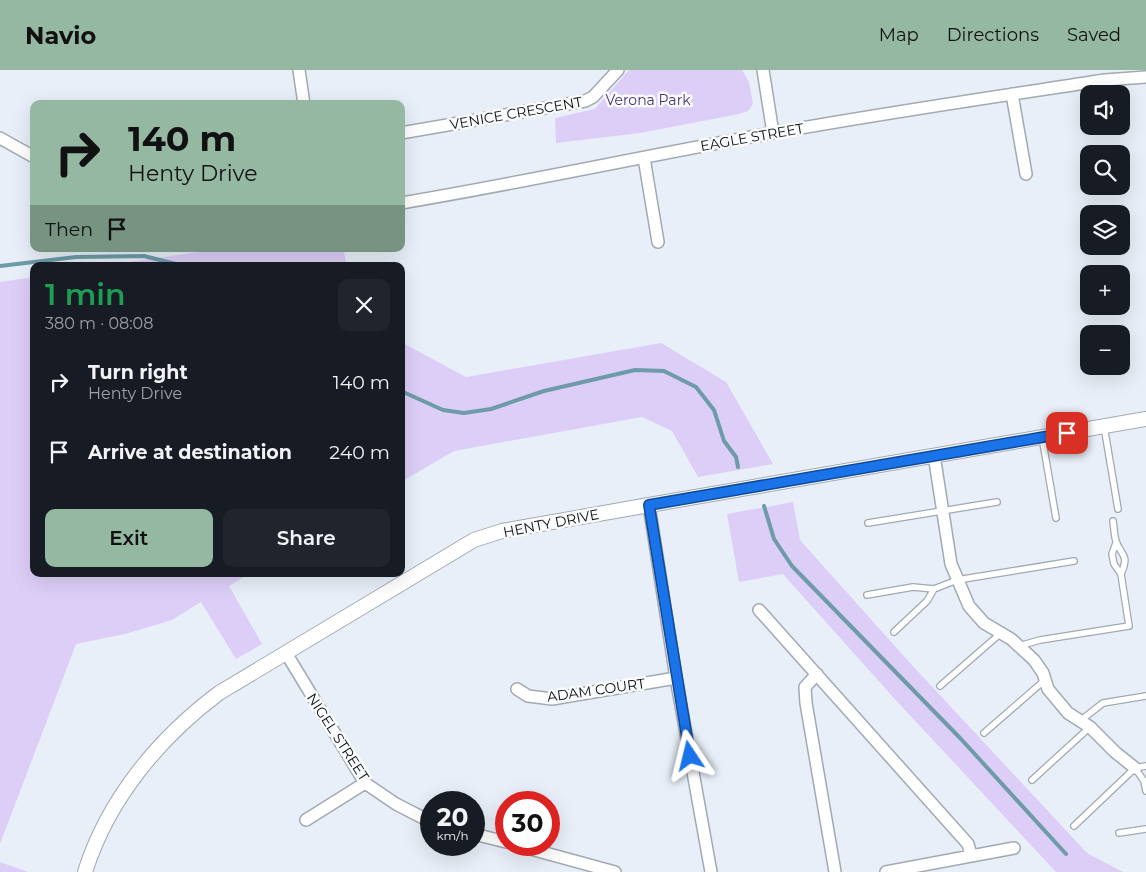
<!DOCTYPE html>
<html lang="en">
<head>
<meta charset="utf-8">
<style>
	:root { --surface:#171b24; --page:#20242c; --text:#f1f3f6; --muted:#9ea1a6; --accent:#95b8a3 }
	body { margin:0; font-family:Montserrat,sans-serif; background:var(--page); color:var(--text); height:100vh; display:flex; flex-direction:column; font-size:19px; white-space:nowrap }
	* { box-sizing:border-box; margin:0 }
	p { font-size:16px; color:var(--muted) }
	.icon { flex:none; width:28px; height:28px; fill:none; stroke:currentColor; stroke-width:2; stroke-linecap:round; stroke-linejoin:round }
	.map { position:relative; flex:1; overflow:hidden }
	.sheet { position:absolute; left:30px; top:192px; width:375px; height:315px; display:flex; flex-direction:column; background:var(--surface); border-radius:10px; box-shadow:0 5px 20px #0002 }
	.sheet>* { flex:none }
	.top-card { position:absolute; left:30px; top:30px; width:375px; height:152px; border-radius:10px; box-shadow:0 5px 20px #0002; background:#95b8a3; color:#111; overflow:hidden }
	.fabs { position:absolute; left:1080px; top:15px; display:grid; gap:10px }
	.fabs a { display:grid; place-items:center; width:50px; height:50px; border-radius:10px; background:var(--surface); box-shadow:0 5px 20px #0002; font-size:25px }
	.speed { position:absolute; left:420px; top:721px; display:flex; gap:10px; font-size:25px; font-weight:700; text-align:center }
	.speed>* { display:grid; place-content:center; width:65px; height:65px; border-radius:50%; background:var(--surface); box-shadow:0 5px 20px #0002; line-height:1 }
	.speed small { font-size:12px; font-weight:400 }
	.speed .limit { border:8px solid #d22; background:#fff; color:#111 }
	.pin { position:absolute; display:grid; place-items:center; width:42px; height:42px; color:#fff; margin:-21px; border-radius:10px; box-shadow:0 2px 8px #0006 }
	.me { position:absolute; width:55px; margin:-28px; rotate:350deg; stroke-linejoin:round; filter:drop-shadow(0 0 4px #0008) }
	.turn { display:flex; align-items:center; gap:18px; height:105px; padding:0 15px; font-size:22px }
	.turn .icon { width:65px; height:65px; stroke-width:2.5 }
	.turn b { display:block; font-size:35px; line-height:42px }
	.then { display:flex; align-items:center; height:48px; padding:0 15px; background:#0003; gap:10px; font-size:19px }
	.round { display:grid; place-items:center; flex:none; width:52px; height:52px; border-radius:10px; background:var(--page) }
	.summary { display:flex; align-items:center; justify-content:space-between; height:85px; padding:0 15px }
	h1 { font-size:30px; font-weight:600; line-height:38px; color:#1e9e55 }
	.button { display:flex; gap:10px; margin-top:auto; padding:10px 15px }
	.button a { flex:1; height:58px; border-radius:10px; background:var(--accent); color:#111; font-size:20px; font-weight:600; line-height:58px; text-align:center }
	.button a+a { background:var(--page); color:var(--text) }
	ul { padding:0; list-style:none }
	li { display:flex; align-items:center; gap:15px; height:70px; padding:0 15px }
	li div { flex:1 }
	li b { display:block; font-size:19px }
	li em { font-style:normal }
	header { display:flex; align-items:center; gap:30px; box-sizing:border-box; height:70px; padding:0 25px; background:var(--accent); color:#111 }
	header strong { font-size:24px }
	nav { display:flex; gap:28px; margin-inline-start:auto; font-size:18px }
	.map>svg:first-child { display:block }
	.green { fill:#ddcef8 }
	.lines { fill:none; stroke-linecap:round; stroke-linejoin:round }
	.stream { stroke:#6d9ca8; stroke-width:4 }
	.service-casing { stroke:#a2a9b2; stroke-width:8 }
	.minor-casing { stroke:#a2a9b2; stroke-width:14 }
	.tertiary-casing { stroke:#a2a9b2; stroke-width:16 }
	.service { stroke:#fff; stroke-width:5.5 }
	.minor { stroke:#fff; stroke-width:11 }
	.tertiary { stroke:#fff; stroke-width:14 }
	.route-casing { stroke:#114b97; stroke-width:12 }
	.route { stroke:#1a73e8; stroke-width:9 }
	.labels { text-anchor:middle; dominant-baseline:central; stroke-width:5; stroke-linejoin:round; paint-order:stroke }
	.park-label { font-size:14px; fill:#4c336e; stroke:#fafbfd }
	.street-label { font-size:14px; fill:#0a0c0f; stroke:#fafbfd }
</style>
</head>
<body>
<header>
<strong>Navio</strong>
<nav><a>Map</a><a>Directions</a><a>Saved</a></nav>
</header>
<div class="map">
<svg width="1146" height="802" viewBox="0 0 1146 802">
	<rect width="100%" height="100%" fill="#e8eff8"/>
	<path class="green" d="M629,0H742L749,12L753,34L748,41L739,44L640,63L556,73L555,48L595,39Z
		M219,179H343L347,196H102Z
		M34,207V504H249L229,516L262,574L236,589L201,532L172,550L125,564L76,574L0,774V212Z
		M401,272L466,307L661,273L726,312L773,394L698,407L672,361L642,347L454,381L401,412Z
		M793,432L800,470L910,593L1087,783L1123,802H1056L892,626L783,504L739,512L727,444Z
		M0,792L28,802H0Z"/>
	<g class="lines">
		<path class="stream" d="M0,196L76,187L144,186L184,196
			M401,321L443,340L464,343L491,339L544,321L635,300L664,301L696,317L714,340L724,371L736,387L738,397
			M764,436L774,469L792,496L961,669L1066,784"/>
		<defs>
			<path id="service" d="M1104,356L1118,439
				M1042,367L1056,448
				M1113,451C1114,457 1114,465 1116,471C1121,487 1130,483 1121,504
				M868,453L997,432
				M867,525L913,517L934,519L957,510L1074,491
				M894,562L927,531L934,519
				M1019,576L1040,570L1129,556L1121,504L1114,494L1112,484L1116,473
				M940,616L1001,563
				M1080,651L1103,633L1146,626
				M984,663L1045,610
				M1135,698L1144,711L1146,721
				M1032,710L1090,657
				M1074,756L1135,698L1146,696
				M1119,763L1146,759"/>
			<path id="minor" d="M299,0L304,34
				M763,0L773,63
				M1012,24L1026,104
				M401,63L585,31L593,27L618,0
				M0,68L34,87
				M644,88L658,172
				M401,133C526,112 649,85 773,63C883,43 994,27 1105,10L1146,7
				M934,385L951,494L969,536L984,553L1011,569L1034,590L1043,603L1048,619L1068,643L1090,657L1115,682L1135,698
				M649,435L676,608L711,802
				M759,540L968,774L971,785
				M286,583L365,713L396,734L431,752
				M817,604L805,617L806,633L835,802
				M517,619L528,626L552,629L676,608
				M306,750L365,713
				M474,764L506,772
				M516,775L615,802
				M886,802L1014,778"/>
			<path id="tertiary" d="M85,802C108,729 159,668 219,623L474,470L502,461L649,435L1146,349"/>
		</defs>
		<use href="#service" class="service-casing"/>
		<use href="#minor" class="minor-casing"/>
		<use href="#tertiary" class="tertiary-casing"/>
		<use href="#service" class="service"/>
		<use href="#minor" class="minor"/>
		<use href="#tertiary" class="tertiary"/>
	</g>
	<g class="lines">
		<defs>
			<path id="route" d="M690,686L649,435L1067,363"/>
		</defs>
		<use href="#route" class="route-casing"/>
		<use href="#route" class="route"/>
	</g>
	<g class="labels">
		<g class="park-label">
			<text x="648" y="30">Verona Park</text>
		</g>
		<g class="street-label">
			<text transform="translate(516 43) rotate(-10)">VENICE CRESCENT</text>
			<text transform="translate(752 67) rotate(-10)">EAGLE STREET</text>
			<text transform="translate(551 453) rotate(-11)">HENTY DRIVE</text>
			<text transform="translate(596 620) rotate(-8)">ADAM COURT</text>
			<text transform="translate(338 667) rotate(57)">NIGEL STREET</text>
		</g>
	</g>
</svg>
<div class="fabs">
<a><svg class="icon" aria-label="sound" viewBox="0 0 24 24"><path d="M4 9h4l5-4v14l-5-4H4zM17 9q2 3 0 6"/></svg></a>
<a><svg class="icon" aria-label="search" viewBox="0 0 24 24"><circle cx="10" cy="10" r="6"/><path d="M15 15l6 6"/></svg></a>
<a><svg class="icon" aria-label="layers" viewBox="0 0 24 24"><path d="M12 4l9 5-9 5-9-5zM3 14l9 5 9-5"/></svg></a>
<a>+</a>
<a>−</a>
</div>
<div class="speed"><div>20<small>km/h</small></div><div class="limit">30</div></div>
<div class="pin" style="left:1067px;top:363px;background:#d93025"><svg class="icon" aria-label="arrive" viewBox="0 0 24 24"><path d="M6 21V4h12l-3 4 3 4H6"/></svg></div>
<svg class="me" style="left:690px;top:686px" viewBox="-20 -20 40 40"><path d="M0-17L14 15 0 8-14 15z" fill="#1a73e8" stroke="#fff" stroke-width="4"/></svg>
<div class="top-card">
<div class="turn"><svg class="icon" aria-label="right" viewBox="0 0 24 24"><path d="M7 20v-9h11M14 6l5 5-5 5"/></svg><div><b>140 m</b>Henty Drive</div></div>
<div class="then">Then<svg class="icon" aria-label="arrive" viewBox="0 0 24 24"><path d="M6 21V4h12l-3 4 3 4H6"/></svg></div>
</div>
<section class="sheet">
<div class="summary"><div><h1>1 min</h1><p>380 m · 08:08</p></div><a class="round"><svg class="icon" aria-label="close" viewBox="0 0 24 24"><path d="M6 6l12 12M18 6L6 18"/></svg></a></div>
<ul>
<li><svg class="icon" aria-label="right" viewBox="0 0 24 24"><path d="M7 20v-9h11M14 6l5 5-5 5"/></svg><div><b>Turn right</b><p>Henty Drive</p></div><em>140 m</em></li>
<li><svg class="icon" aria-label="arrive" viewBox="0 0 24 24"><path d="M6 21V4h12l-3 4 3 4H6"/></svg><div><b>Arrive at destination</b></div><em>240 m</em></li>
</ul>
<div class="button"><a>Exit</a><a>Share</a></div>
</section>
</div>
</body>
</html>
